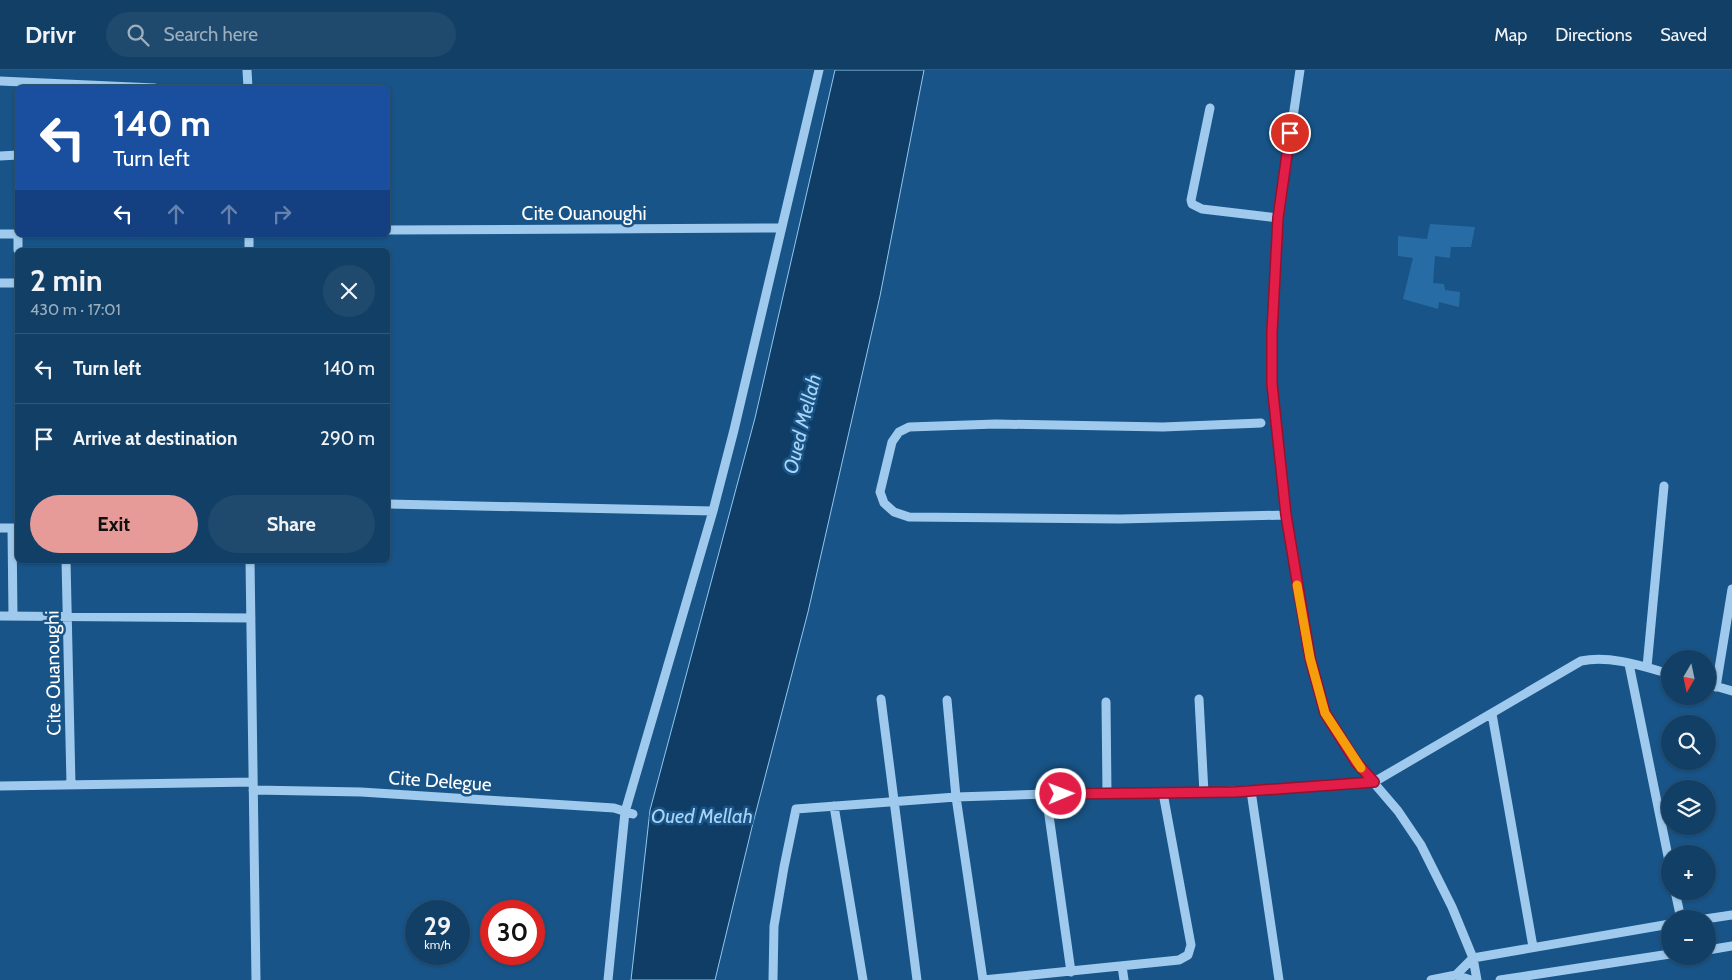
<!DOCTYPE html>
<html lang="en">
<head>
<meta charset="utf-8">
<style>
	:root { --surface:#123f65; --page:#1f4a6e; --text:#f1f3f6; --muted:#9cafbf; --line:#315879; --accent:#e69b98 }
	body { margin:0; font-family:Cabin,sans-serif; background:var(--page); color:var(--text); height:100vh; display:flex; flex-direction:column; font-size:19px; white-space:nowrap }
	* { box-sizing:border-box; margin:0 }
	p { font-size:16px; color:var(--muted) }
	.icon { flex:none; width:28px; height:28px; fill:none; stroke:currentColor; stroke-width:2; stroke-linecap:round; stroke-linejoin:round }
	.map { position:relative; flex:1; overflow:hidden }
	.drawer { position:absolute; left:15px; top:178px; width:375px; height:315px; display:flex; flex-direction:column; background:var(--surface); border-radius:8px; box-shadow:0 1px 4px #0004,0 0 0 1px var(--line) }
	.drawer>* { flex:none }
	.hud { position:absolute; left:15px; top:15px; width:375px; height:152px; border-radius:8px; box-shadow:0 1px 4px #0004,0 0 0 1px var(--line); background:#1a4fa0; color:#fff; overflow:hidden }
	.needle { width:32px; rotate:189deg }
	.tools { position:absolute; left:1661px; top:580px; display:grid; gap:10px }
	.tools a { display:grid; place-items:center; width:55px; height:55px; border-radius:50%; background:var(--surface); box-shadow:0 1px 4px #0004,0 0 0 1px var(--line); font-size:25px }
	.speed { position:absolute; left:405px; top:830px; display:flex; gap:10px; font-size:25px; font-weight:700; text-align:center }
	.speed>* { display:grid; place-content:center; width:65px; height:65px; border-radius:50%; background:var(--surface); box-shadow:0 1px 4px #0004,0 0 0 1px var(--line); line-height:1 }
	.speed small { font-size:12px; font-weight:400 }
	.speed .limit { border:8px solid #d22; background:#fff; color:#111 }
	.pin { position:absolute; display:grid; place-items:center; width:42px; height:42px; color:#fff; margin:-21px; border:2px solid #fff; border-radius:50%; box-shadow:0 1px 5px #0007 }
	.me { position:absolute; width:55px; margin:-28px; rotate:89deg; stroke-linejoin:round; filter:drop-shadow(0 0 4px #0008) }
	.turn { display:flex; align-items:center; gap:18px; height:105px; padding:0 15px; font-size:22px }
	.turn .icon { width:65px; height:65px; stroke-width:2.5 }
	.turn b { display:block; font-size:35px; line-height:42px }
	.lanes { display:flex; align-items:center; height:48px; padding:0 15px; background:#0003; justify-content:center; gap:25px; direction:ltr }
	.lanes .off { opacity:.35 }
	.round { display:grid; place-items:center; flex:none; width:52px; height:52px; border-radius:26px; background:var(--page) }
	.headline { display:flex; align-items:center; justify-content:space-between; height:85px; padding:0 15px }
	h1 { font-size:30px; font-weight:700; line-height:38px }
	.primary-button { display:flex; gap:10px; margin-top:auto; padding:10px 15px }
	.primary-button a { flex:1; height:58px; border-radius:30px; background:var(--accent); color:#111; font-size:20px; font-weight:700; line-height:58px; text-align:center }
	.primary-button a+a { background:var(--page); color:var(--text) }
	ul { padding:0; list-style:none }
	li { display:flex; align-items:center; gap:15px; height:70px; padding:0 15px; border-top:1px solid var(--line) }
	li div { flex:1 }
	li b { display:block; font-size:19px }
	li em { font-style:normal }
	header { display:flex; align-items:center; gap:30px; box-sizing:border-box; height:70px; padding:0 25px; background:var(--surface); border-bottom:1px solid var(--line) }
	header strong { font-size:24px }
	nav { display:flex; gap:28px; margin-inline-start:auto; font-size:18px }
	.search { width:350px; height:45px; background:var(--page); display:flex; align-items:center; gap:12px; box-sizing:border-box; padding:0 18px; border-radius:28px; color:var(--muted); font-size:19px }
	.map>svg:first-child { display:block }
	.water { fill:#103d65; stroke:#92c7ef }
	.building { fill:#276ca5 }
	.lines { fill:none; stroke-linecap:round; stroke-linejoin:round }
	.minor { stroke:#9fcaed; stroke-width:9 }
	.route-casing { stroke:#92132f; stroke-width:12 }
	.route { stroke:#e11d48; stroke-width:9 }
	.slow { stroke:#f59e0b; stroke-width:9 }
	.labels { text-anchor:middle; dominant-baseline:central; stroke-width:5; stroke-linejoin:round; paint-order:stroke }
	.street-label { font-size:19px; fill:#fff; stroke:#185487 }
	.water-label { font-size:20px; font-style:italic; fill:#abd4f4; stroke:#185487 }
</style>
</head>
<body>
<header>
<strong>Drivr</strong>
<div class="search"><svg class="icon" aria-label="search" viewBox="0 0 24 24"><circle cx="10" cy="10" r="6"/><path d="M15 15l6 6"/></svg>Search here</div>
<nav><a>Map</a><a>Directions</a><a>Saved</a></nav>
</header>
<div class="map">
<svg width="1732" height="910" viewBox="0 0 1732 910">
	<rect width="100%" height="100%" fill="#185487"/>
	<path class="water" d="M835,0H924L880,226L808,542L752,757L715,910H631L650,740L755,348Z"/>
	<path class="building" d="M1430,154L1475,157L1471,177H1451L1450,188L1435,186L1433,213L1444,214L1445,220L1460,222L1459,237L1439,232L1438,239L1403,229L1413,188L1398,186V166L1427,169Z"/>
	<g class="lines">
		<path class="minor" d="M247,0L248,18
			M1300,0L1278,148L1272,263V314L1286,445L1309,588L1325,643L1356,692L1398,741L1421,775L1452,837L1473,888L1477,910
			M0,11L155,18
			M1210,38L1191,130L1192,134L1202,139L1278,148
			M0,86L18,85
			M388,160L781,158
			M0,164H18
			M249,165V180
			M18,180V165
			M0,213H18
			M1261,353L1163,357L996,354L909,357L899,362L892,372L880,422L884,433L894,442L909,447L1120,449L1286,445
			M388,434L713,441
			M0,458H17
			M12,458L13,546
			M66,490L71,715
			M250,490L256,910
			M0,546L251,548
			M1629,594L1670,796
			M1647,597L1664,416
			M1708,614L1732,621
			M1716,617L1732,519
			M881,629L917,910
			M1199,629L1204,723
			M947,630L956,727L983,910
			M1106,632L1107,724
			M1492,644L1533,877
			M0,716L253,712
			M253,720L361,722L614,738L633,744
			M1251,721L1279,910
			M1046,724L1071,902
			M834,736L863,910
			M1675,821L1681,849
			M1705,849L1732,845
			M1708,880L1732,876
			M1122,896L1124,910
			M1456,905L1471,910
			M608,910L625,742L713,441L734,360L819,0
			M773,910L774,856L784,797L796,739L956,727L1046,724L1204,723L1374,712L1581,591C1610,585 1642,596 1670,604
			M983,910L1179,890L1188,885L1191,875L1163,723
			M1431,910L1456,905L1473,888L1670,854
			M1500,910L1670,884"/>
	</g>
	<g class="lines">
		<defs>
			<path id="route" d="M1061,724L1235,722L1374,712L1356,692L1325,643L1310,588L1286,445L1272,314V262L1278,148L1290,63"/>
		</defs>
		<use href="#route" class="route-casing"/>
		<use href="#route" class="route"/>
		<path class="slow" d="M1297,515L1310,588L1325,643L1361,698"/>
	</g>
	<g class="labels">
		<g class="street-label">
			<text x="584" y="143">Cite Ouanoughi</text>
			<text transform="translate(53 603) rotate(-91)">Cite Ouanoughi</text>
			<text transform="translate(440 711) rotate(4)">Cite Delegue</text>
		</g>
		<g class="water-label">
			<text transform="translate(802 354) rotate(-76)">Oued Mellah</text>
			<text x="702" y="746">Oued Mellah</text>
		</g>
	</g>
</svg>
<div class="tools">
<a><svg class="needle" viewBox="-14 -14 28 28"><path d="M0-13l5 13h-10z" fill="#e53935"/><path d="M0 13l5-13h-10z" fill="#9cafbf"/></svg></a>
<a><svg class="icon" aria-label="search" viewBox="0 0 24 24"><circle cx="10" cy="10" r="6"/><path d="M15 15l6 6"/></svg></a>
<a><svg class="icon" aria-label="layers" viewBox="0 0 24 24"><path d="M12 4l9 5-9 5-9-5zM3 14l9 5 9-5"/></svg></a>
<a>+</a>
<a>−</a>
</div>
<div class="speed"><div>29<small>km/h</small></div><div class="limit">30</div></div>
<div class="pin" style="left:1290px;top:63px;background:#d93025"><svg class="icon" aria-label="arrive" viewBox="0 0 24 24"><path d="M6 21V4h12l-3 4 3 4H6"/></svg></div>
<svg class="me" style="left:1061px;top:724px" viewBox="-20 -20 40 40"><circle r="17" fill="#e11d48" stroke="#fff" stroke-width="3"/><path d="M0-11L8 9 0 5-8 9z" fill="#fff"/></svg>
<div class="hud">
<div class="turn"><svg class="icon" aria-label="left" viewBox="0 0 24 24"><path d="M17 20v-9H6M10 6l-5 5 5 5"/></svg><div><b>140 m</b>Turn left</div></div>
<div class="lanes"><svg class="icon" aria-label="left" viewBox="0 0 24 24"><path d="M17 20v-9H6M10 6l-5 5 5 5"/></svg><svg class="icon off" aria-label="ahead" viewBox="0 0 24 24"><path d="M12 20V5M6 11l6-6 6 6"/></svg><svg class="icon off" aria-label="ahead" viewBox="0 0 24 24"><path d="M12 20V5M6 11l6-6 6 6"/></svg><svg class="icon off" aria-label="right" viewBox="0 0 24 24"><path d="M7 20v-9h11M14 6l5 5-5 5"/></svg></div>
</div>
<section class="drawer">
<div class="headline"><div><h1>2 min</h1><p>430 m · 17:01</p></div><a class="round"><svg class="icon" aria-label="close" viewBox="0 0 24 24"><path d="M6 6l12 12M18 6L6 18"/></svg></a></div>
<ul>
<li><svg class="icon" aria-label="left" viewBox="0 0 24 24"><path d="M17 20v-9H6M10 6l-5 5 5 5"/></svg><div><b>Turn left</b></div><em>140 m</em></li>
<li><svg class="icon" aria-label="arrive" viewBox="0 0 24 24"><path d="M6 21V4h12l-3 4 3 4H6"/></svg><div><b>Arrive at destination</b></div><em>290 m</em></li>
</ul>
<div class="primary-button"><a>Exit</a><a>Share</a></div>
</section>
</div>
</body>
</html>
